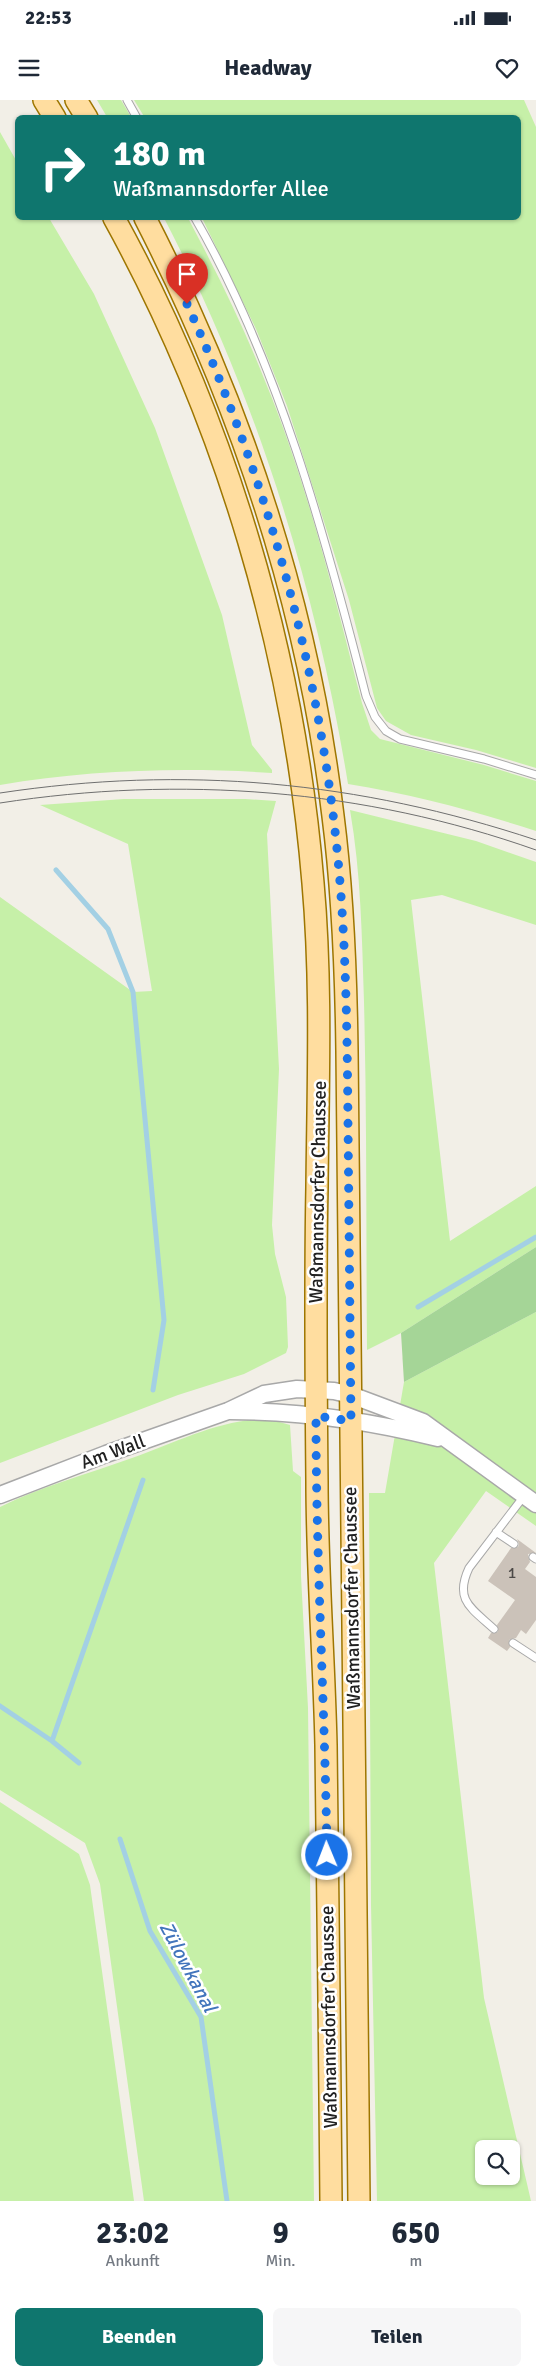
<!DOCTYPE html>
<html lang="de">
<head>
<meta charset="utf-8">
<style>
	:root { --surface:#fff; --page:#f6f6f7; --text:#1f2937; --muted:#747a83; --accent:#0f766e }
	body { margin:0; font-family:Signika,sans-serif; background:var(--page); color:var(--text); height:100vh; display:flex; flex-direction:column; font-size:19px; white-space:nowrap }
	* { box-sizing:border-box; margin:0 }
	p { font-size:16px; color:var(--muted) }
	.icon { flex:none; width:28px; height:28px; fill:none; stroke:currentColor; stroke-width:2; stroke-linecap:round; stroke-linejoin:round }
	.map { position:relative; height:2101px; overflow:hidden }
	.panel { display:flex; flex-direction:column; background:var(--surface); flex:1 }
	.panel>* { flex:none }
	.banner { position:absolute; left:15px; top:15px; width:506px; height:105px; border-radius:8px; box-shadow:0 1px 4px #0004; background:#0f766e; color:#fff; overflow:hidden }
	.tools { position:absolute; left:475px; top:2040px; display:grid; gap:10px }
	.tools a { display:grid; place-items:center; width:45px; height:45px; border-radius:8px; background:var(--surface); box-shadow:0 1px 4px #0004; font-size:25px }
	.pin { position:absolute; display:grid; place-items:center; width:42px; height:42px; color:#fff; margin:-51px -21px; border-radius:50% 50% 50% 0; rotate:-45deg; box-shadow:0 0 5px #0007 }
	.pin .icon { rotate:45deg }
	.me { position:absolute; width:55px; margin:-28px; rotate:359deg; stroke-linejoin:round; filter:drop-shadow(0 0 4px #0008) }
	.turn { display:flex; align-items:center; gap:18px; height:105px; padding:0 15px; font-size:22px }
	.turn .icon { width:65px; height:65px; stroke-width:2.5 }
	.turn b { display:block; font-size:35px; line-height:42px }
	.eta { display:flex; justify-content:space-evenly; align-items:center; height:85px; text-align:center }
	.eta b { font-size:30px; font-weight:700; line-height:35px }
	.primary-button { display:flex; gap:10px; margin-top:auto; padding:10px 15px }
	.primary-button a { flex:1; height:58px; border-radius:8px; background:var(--accent); color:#fff; font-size:20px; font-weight:700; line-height:58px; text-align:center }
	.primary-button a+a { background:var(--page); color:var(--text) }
	.status { display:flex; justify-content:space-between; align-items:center; height:35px; padding:0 25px; background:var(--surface); direction:ltr }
	.status svg { height:14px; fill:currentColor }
	header { display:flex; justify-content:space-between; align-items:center; height:65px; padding:0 15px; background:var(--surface); font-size:22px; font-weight:700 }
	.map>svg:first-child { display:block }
	.grass { fill:#c6f0a8; fill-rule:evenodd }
	.forest { fill:#a5d597 }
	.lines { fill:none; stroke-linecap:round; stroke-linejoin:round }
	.stream { stroke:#a3d0e4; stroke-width:5 }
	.building { fill:#cbc2b9 }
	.service-casing { stroke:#a8a8a8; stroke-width:9 }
	.tertiary-casing { stroke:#a8a8a8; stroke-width:19 }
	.primary-casing { stroke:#9e7600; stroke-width:24 }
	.service { stroke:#fff; stroke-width:7 }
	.tertiary { stroke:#fff; stroke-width:16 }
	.primary { stroke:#ffdd9f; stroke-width:21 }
	.tram { stroke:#6f6f6f; stroke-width:1 }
	.route { stroke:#1a73e8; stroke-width:9; stroke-dasharray:0 16.2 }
	.labels { text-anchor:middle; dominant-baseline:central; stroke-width:5; stroke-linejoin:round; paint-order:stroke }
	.number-label { font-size:16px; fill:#4c4947 }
	.street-label { font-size:19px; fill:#212121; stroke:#fff }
	.water-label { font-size:20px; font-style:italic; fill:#4275bc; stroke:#fff }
</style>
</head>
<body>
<div class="status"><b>22:53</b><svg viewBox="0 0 49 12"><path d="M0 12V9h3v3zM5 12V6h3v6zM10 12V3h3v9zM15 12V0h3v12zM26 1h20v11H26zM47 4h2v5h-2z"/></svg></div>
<header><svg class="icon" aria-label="menu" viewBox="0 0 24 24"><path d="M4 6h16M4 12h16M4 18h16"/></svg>Headway<svg class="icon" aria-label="heart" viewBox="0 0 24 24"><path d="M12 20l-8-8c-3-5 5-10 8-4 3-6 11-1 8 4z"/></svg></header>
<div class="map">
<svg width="536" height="2101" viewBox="0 0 536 2101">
	<rect width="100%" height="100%" fill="#f2efe7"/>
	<path class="grass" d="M97,0H121L131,17H107Z
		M134,0H524L536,27V668L476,650L411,635L386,621L377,608L349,500L287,306L256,229L202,118H519V18H145Z
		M0,32L17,62L18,118H49L94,194L155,328L222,515L252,645L272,670V673C181,667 89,670 0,685Z
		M164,118H188C216,171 243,225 265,281C308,385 334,495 362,603L371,630L380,639L484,665L536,681V731C474,711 412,694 348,684C316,487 256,295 164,118Z
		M124,699H245L276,701L267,734L279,969L272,1125L275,1154L286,1197L288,1247L286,1253L244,1274L178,1295L0,1363V797L133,892L152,891L128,744L40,705Z
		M350,710L476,741L536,762V825L442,795L411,800L450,1141L536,1086V1147L401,1233L367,1250C366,1134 367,1018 364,902C362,838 361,773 350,710Z
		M536,1212V1426L486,1391L434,1463L484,1898L531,2101H377L371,1805L369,1393H385L404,1282ZM484,2049H511V2076H484Z
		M269,1319L290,1325L293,1371L301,1377V1476L308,1608L314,2101H144L100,1784L85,1743L0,1690V1407C42,1386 88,1374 132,1358C178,1342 219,1319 269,1319Z
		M0,1702L79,1754L90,1785L134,2101H0Z"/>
	<path class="forest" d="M536,1147V1212L404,1282L401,1233Z"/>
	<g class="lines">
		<path class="stream" d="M56,770L108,829L133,892L164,1220L153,1290
			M418,1207L536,1137
			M0,1606L52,1641L79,1663
			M52,1641L143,1380
			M120,1739L150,1831L201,1917L227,2101"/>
	</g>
	<path class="building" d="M517,1439L536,1453L528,1454L530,1462L525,1469L536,1477V1520L526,1534L521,1530L516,1538L509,1540L510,1547L507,1551L488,1538L491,1533L498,1532L497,1525L515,1500L488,1481L511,1448L518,1447L519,1444Z"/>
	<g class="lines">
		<defs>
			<path id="service" d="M127,0L137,18
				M195,118C278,262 325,435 366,596L375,617L386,631L400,639L484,659L536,675
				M496,1432L514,1444
				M533,1457L536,1459
				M494,1529C471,1508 454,1500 469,1468L524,1396
				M513,1543L536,1558"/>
			<path id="tertiary" d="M230,1311C300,1311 370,1321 438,1338
				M0,1395L106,1354L228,1311L264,1294L297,1289L334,1291L351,1295L423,1322L536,1404"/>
			<path id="primary" d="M44,0L55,18
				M76,0L87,18
				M114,118C226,321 294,552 313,783C322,885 318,985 317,1087C315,1185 316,1283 317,1381C317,1469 324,1557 326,1645C329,1797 329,1949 331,2101
				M145,118C241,305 308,506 333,716C343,794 346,872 347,951L359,2101"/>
		</defs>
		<use href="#service" class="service-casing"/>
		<use href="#tertiary" class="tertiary-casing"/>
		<use href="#primary" class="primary-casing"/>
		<use href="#service" class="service"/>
		<use href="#tertiary" class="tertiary"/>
		<use href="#primary" class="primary"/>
		<path class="tram" d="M0,693C185,665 358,681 536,740
			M0,703C180,675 364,689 536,750"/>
	</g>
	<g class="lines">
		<path class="route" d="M187,204C261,366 311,538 333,714C346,817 347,920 348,1023C349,1123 350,1222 351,1321L316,1316C316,1462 325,1608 327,1755"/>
	</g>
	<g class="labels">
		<g class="number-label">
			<text x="512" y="1473">1</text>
		</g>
		<g class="street-label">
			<text transform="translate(318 1092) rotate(-89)">Waßmannsdorfer Chaussee</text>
			<text transform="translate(113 1352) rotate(-20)">Am Wall</text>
			<text transform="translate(352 1498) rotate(-91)">Waßmannsdorfer Chaussee</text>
			<text transform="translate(329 1917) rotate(-91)">Waßmannsdorfer Chaussee</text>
		</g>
		<g class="water-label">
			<text transform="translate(188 1867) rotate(62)">Zülowkanal</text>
		</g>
	</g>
</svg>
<div class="tools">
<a><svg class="icon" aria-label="search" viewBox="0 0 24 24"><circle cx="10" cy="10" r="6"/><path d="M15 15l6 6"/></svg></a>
</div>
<div class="pin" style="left:187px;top:204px;background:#d93025"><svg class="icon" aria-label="arrive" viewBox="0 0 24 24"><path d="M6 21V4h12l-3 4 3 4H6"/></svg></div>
<svg class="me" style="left:327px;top:1755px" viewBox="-20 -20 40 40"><circle r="17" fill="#1a73e8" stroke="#fff" stroke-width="3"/><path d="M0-11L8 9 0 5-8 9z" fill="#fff"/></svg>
<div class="banner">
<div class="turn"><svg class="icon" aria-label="right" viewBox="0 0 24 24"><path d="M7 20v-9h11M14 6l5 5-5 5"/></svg><div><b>180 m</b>Waßmannsdorfer Allee</div></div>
</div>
</div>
<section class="panel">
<div class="eta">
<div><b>23:02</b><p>Ankunft</p></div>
<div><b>9</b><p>Min.</p></div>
<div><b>650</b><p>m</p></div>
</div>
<div class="primary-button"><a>Beenden</a><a>Teilen</a></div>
</section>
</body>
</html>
